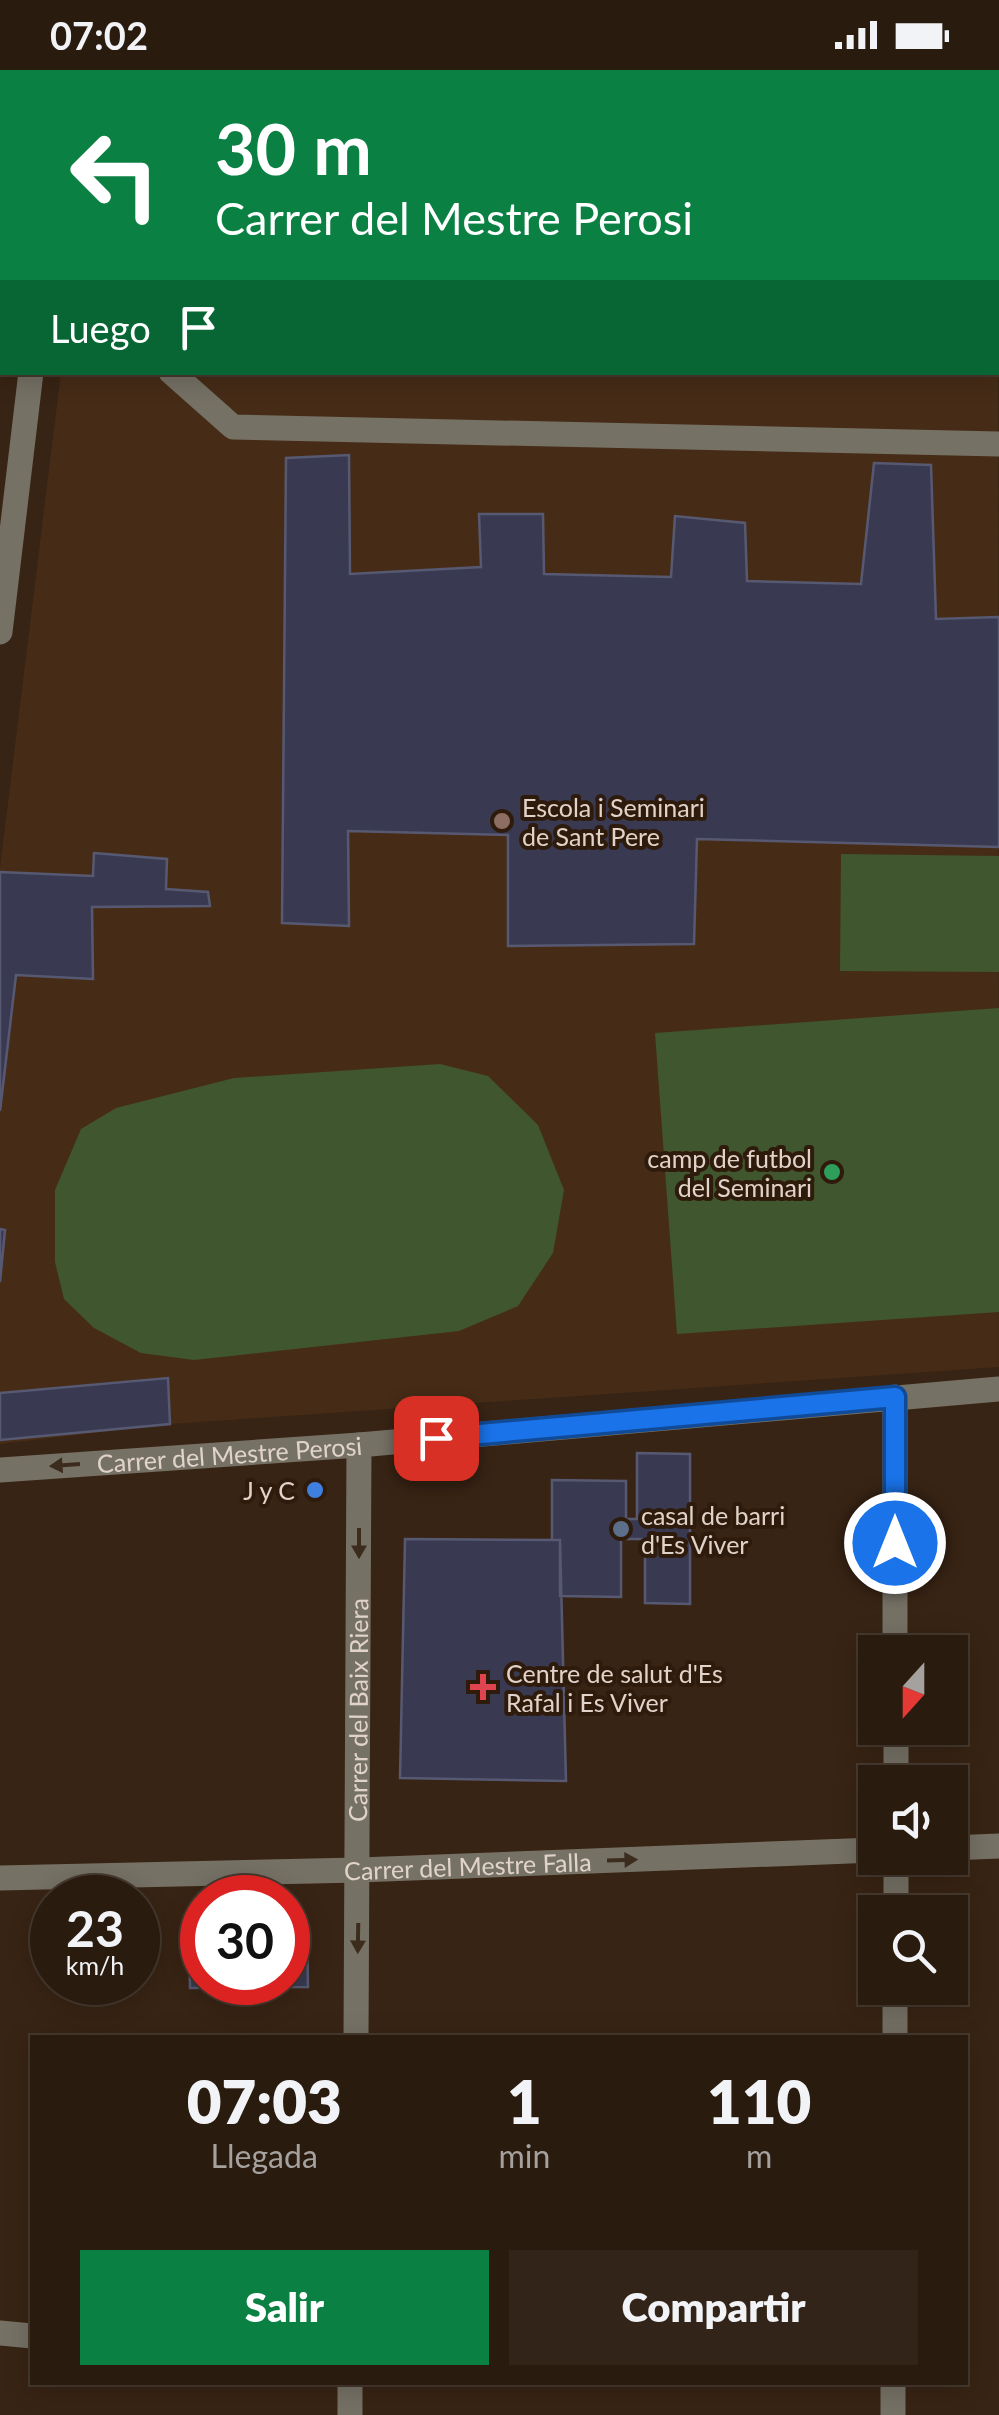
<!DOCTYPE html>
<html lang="es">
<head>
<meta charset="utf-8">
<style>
	:root { --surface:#2a1b0f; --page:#322418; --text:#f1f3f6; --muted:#a5a19e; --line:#46392f; --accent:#0b8043 }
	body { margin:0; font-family:Lato,sans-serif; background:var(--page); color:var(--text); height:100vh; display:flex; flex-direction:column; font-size:38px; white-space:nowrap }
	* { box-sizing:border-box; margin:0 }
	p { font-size:32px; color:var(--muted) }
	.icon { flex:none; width:55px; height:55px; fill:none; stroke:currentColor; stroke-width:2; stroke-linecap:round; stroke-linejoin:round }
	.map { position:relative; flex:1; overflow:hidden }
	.side { position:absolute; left:30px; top:1965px; width:938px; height:350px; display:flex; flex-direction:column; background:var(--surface); border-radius:0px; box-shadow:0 5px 25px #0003,0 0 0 2px var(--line) }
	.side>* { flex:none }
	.guide { position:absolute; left:0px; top:0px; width:1000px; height:305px; box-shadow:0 5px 25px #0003,0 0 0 2px var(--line); background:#0b8043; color:#fff; overflow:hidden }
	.needle { width:65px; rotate:201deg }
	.controls { position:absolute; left:858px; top:1565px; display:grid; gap:20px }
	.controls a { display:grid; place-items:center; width:110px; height:110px; border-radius:0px; background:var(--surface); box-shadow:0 5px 25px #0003,0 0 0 2px var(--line); font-size:50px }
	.speed { position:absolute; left:30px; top:1805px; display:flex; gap:20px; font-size:50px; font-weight:700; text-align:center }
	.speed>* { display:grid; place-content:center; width:130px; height:130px; border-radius:50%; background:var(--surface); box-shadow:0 5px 25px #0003,0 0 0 2px var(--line); line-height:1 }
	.speed small { font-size:25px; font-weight:400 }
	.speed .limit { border:15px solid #d22; background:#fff; color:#111 }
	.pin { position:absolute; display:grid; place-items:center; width:85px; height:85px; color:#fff; margin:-42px; border-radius:20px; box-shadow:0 5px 15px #0006 }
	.me { position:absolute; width:110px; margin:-55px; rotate:0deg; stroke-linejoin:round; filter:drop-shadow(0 0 8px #0008) }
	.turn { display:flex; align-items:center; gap:35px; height:210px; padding:0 50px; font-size:45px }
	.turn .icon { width:130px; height:130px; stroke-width:2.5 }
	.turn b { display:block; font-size:70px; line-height:85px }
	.then { display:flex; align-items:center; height:95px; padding:0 50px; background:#0003; gap:20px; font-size:38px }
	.eta { display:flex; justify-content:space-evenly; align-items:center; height:170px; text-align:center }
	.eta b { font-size:60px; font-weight:800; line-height:70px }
	.action { display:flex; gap:20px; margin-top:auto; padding:20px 50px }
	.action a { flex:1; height:115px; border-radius:0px; background:var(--accent); color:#fff; font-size:40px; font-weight:800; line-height:115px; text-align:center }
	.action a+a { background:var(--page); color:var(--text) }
	.status { display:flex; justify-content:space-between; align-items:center; height:70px; padding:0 50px; background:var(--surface); direction:ltr }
	.status svg { height:28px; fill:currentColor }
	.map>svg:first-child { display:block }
	.built { fill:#462c17 }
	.green { fill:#40562e }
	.building { fill:#393a51; stroke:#575972; stroke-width:2.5 }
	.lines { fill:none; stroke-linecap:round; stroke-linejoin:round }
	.path { stroke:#806f62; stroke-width:6; stroke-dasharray:5 8; stroke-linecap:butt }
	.minor { stroke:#767165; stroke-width:25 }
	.oneway { fill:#3c2c1d }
	.route-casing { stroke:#114b97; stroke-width:25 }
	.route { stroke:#1a73e8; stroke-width:18 }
	.education-dot { fill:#8d6e63; stroke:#2e1b0b; stroke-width:4 }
	.leisure-dot { fill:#2e9e5b; stroke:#2e1b0b; stroke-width:4 }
	.shop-dot { fill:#3f7fe0; stroke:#2e1b0b; stroke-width:4 }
	.service-dot { fill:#5c6f8a; stroke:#2e1b0b; stroke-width:4 }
	.health-dot { fill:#e0444e; stroke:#2e1b0b; stroke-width:4 }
	.labels { text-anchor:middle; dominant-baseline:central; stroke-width:8; stroke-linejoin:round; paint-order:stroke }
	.poi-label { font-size:25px; fill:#e1d3c9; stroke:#2e1b0b; text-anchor:start }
	.street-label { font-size:25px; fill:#e1d3c9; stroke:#2e1b0b }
</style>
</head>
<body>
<div class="status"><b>07:02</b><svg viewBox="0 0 49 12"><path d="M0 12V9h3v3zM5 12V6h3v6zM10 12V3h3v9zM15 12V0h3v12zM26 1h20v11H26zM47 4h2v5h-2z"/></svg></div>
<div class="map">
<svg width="999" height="2345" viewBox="0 0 999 2345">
	<rect width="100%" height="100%" fill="#382414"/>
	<path class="built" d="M998,46L999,1297L170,1354L0,1374V798L61,303L998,302Z"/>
	<path class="green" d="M841,784L999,786V902L840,901Z
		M999,938V1242L677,1264L655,963Z
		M440,994L488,1006L538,1055L564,1120L553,1183L518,1236L459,1261L194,1290L141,1283L94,1258L64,1229L55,1192V1120L81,1059L116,1038L234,1008Z"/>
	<path class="building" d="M0,55H2L0,177Z
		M349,385L350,504L481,497L479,444H543L544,504L671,507L675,446L745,453L747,511L861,514L874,393L931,395L936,549L999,547V777L697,769L694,874L508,876V765L348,761L349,856L282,853L286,388Z
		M94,783L167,789L166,819L208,822L210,836L92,837L93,909L16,905L0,1041V802L93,806Z
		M0,1159L5,1160L0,1212Z
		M168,1308L170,1354L0,1370V1323Z
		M637,1383L690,1384V1534L645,1533V1469H621V1527L560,1526V1470H552V1410L626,1411V1449H637Z
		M405,1469L560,1470L566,1711L400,1708Z
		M288,1855H307L308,1917L190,1918L189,1856H202V1912H288Z"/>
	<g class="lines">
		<path class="path" d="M699,0V2
			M959,2L961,0"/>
		<g class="minor">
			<path d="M422,0L505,2"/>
			<path d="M68,2V0"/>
			<path d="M998,14H999"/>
			<path d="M171,302L233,357L999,374"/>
			<path d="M0,562L31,302"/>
			<path d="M895,1327V1582"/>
			<path id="s1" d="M0,1400L359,1375L999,1319"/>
			<path d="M896,1658V1712"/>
			<path d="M950,1778L999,1776"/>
			<path id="s2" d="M0,1808L359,1800L875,1780"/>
			<path d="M896,1842V1788"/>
			<path id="s3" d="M356,1968L359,1375"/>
			<path d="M895,1968V1918"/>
			<path d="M0,2263L32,2266"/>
			<path d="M350,2345V2312"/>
			<path d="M893,2345V2312"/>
		</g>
	</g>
	<defs><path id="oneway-solid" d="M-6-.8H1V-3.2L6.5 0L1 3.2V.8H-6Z" transform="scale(2.5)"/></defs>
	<g class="oneway">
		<use href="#oneway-solid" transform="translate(65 1395) rotate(176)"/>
		<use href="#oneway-solid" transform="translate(359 1473) rotate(90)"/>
		<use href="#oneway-solid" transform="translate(622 1790) rotate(-2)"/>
		<use href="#oneway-solid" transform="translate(358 1868) rotate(91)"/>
	</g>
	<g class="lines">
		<defs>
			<path id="route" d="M436,1368L895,1327V1473"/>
		</defs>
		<use href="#route" class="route-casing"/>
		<use href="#route" class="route"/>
	</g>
	<circle class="education-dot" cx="502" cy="751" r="10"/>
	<circle class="leisure-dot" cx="832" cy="1102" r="10"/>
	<circle class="shop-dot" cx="315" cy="1420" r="10"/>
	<circle class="service-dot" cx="621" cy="1459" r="10"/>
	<path class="health-dot" d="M478 1602h10v10h10v10h-10v10h-10v-10h-10v-10h10z"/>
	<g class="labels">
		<g class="poi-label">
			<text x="522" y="737">Escola i Seminari<tspan x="522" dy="29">de Sant Pere</tspan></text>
			<text x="812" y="1088" text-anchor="end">camp de futbol<tspan x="812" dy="29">del Seminari</tspan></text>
			<text x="295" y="1420" text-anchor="end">J y C</text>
			<text x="641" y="1445">casal de barri<tspan x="641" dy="29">d'Es Viver</tspan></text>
			<text x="506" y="1603">Centre de salut d'Es<tspan x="506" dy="29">Rafal i Es Viver</tspan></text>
		</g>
		<g class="street-label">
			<text stroke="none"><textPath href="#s1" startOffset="230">Carrer del Mestre Perosi</textPath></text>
			<text stroke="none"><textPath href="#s3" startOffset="328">Carrer del Baix Riera</textPath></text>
			<text stroke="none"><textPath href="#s2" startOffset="468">Carrer del Mestre Falla</textPath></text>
		</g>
	</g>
</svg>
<div class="controls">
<a><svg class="needle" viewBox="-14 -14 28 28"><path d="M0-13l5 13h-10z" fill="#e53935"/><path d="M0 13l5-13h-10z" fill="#a5a19e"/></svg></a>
<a><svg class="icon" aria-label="sound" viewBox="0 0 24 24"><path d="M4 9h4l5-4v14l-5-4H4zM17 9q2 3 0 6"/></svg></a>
<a><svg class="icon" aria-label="search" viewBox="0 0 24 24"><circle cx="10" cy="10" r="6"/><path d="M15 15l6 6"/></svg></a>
</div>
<div class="speed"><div>23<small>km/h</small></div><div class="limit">30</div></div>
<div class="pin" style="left:436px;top:1368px;background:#d93025"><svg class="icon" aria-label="arrive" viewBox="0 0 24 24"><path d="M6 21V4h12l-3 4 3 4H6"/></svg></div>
<svg class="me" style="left:895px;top:1473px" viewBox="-20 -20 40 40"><circle r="17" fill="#1a73e8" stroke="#fff" stroke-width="3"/><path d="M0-11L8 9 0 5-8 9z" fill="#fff"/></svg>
<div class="guide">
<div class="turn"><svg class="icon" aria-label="left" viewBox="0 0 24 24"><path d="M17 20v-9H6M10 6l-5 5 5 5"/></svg><div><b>30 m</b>Carrer del Mestre Perosi</div></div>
<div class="then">Luego<svg class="icon" aria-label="arrive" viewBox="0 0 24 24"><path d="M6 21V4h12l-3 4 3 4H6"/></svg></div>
</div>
<section class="side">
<div class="eta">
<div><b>07:03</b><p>Llegada</p></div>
<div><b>1</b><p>min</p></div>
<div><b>110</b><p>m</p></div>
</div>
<div class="action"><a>Salir</a><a>Compartir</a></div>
</section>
</div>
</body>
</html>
